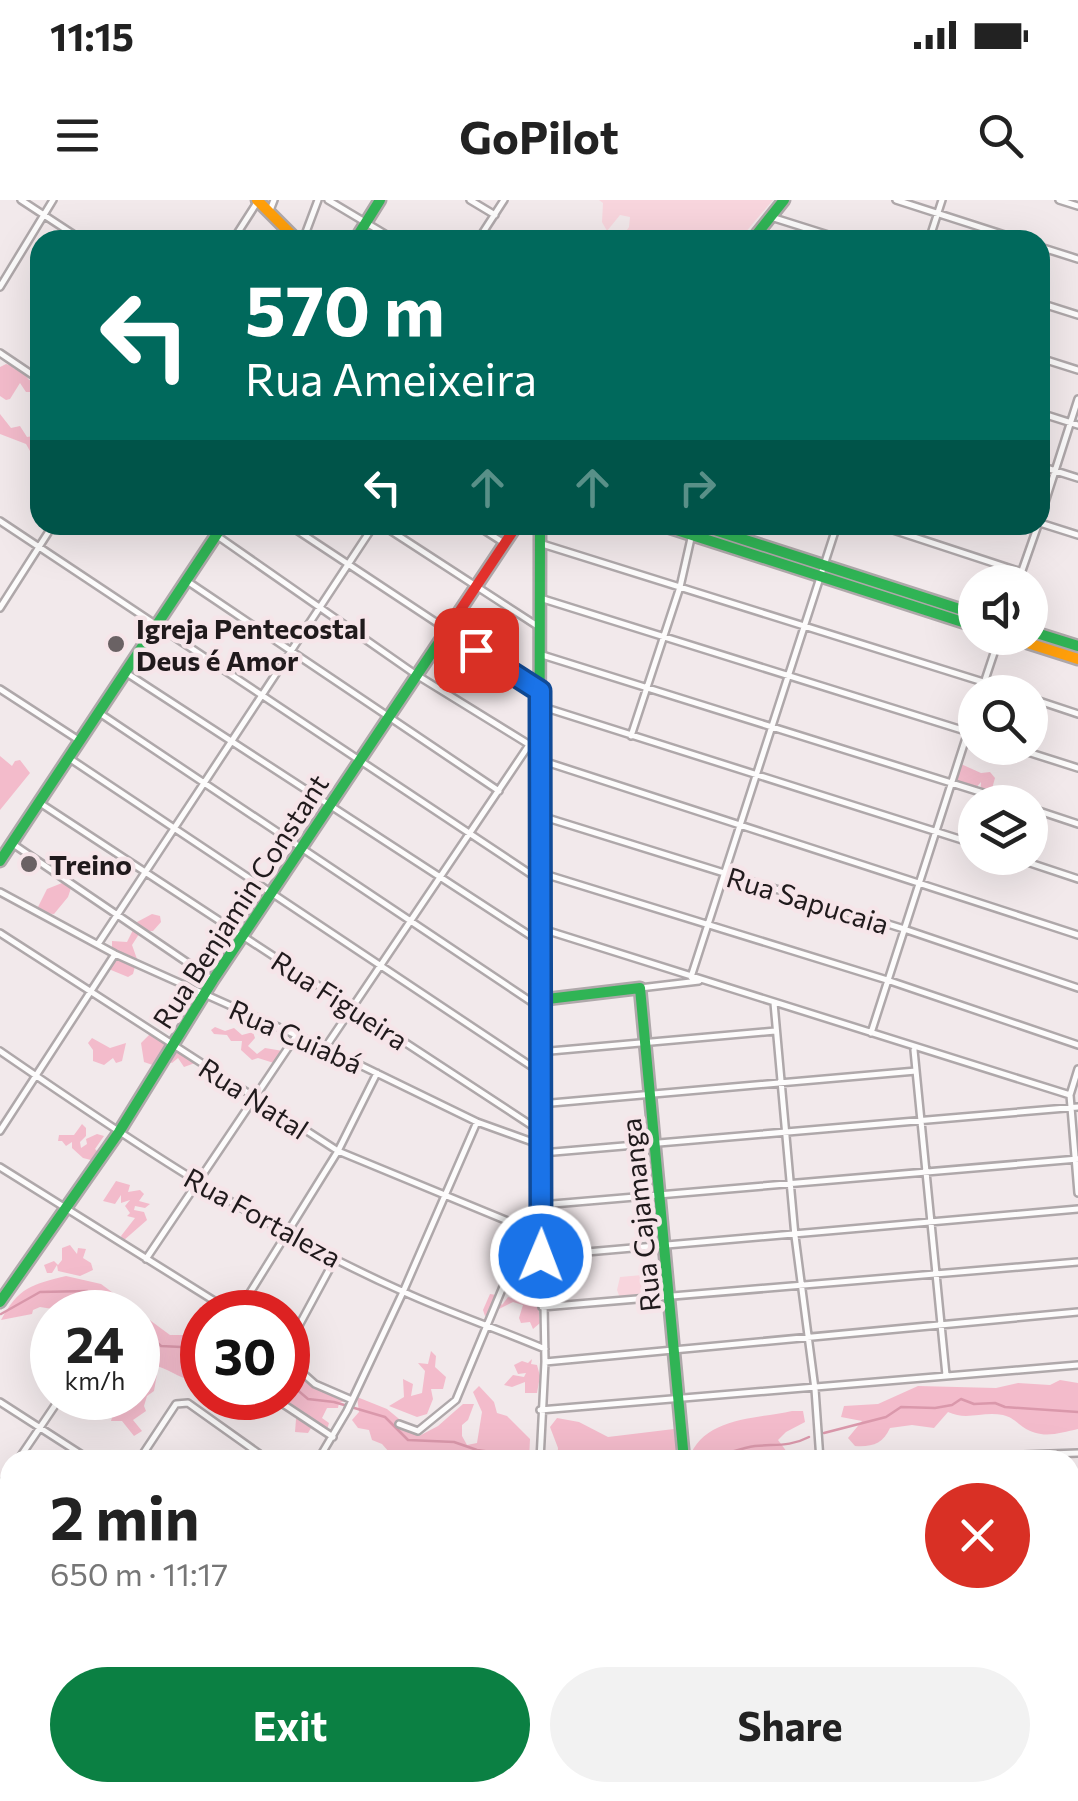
<!DOCTYPE html>
<html lang="en">
<head>
<meta charset="utf-8">
<style>
	:root { --surface:#fff; --page:#f2f2f2; --text:#222; --muted:#767676; --accent:#0b8043 }
	body { margin:0; font-family:Commissioner,sans-serif; background:var(--page); color:var(--text); height:100vh; display:flex; flex-direction:column; font-size:38px; white-space:nowrap }
	* { box-sizing:border-box; margin:0 }
	p { font-size:32px; color:var(--muted) }
	.icon { flex:none; width:55px; height:55px; fill:none; stroke:currentColor; stroke-width:2; stroke-linecap:round; stroke-linejoin:round }
	.map { position:relative; flex:1; overflow:hidden }
	.details { position:absolute; left:0px; top:1250px; width:1080px; height:352px; display:flex; flex-direction:column; background:var(--surface); border-radius:30px 30px 0 0; box-shadow:0 10px 40px #0002 }
	.details>* { flex:none }
	.guide { position:absolute; left:30px; top:30px; width:1020px; height:305px; border-radius:30px; box-shadow:0 10px 40px #0002; background:#00695c; color:#fff; overflow:hidden }
	.controls { position:absolute; left:958px; top:365px; display:grid; gap:20px }
	.controls a { display:grid; place-items:center; width:90px; height:90px; border-radius:50%; background:var(--surface); box-shadow:0 10px 40px #0002; font-size:50px }
	.speed { position:absolute; left:30px; top:1090px; display:flex; gap:20px; font-size:50px; font-weight:700; text-align:center }
	.speed>* { display:grid; place-content:center; width:130px; height:130px; border-radius:50%; background:var(--surface); box-shadow:0 10px 40px #0002; line-height:1 }
	.speed small { font-size:25px; font-weight:400 }
	.speed .limit { border:15px solid #d22; background:#fff; color:#111 }
	.pin { position:absolute; display:grid; place-items:center; width:85px; height:85px; color:#fff; margin:-42px; border-radius:20px; box-shadow:0 5px 15px #0006 }
	.me { position:absolute; width:110px; margin:-55px; rotate:1deg; stroke-linejoin:round; filter:drop-shadow(0 0 8px #0008) }
	.turn { display:flex; align-items:center; gap:35px; height:210px; padding:0 50px; font-size:45px }
	.turn .icon { width:130px; height:130px; stroke-width:2.5 }
	.turn b { display:block; font-size:70px; line-height:85px }
	.lanes { display:flex; align-items:center; height:95px; padding:0 50px; background:#0003; justify-content:center; gap:50px; direction:ltr }
	.lanes .off { opacity:.35 }
	.round { display:grid; place-items:center; flex:none; width:105px; height:105px; border-radius:52px; background:var(--page) }
	.head { display:flex; align-items:center; justify-content:space-between; height:170px; padding:0 50px }
	h1 { font-size:60px; font-weight:700; line-height:75px }
	.button { display:flex; gap:20px; margin-top:auto; padding:20px 50px }
	.button a { flex:1; height:115px; border-radius:60px; background:var(--accent); color:#fff; font-size:40px; font-weight:700; line-height:115px; text-align:center }
	.button a+a { background:var(--page); color:var(--text) }
	.status { display:flex; justify-content:space-between; align-items:center; height:70px; padding:0 50px; background:var(--surface); direction:ltr }
	.status svg { height:28px; fill:currentColor }
	header { display:flex; justify-content:space-between; align-items:center; height:130px; padding:0 50px; background:var(--surface); font-size:45px; font-weight:700 }
	.map>svg:first-child { display:block }
	.green { fill:#f8d5dd }
	.forest { fill:#f3bbcb }
	.lines { fill:none; stroke-linecap:round; stroke-linejoin:round }
	.stream { stroke:#da98ab; stroke-width:2.5 }
	.street-casing { stroke:#afa8aa; stroke-width:10 }
	.fast-casing { stroke:#afa8aa; stroke-width:15 }
	.slow-casing { stroke:#afa8aa; stroke-width:15 }
	.jam-casing { stroke:#afa8aa; stroke-width:15 }
	.street { stroke:#fdfcfc; stroke-width:5 }
	.fast { stroke:#30b455; stroke-width:10 }
	.slow { stroke:#ff9f0a; stroke-width:10 }
	.jam { stroke:#e5322d; stroke-width:10 }
	.route-casing { stroke:#114b97; stroke-width:25 }
	.route { stroke:#1a73e8; stroke-width:18 }
	.poi-dot { fill:#6a6264; stroke:#f6e5e9; stroke-width:4 }
	.labels { text-anchor:middle; dominant-baseline:central; stroke-width:9; stroke-linejoin:round; paint-order:stroke }
	.poi-label { font-size:28px; font-weight:bold; fill:#201a1c; stroke:#f6e5e9; text-anchor:start }
	.street-label { font-size:28px; fill:#201a1c; stroke:#f6e5e9 }
</style>
</head>
<body>
<div class="status"><b>11:15</b><svg viewBox="0 0 49 12"><path d="M0 12V9h3v3zM5 12V6h3v6zM10 12V3h3v9zM15 12V0h3v12zM26 1h20v11H26zM47 4h2v5h-2z"/></svg></div>
<header><svg class="icon" aria-label="menu" viewBox="0 0 24 24"><path d="M4 6h16M4 12h16M4 18h16"/></svg>GoPilot<svg class="icon" aria-label="search" viewBox="0 0 24 24"><circle cx="10" cy="10" r="6"/><path d="M15 15l6 6"/></svg></header>
<div class="map">
<svg width="1078" height="1601" viewBox="0 0 1078 1601">
	<rect width="100%" height="100%" fill="#f2e9eb"/>
	<path class="green" d="M599,0H773L739,40H620L629,27L630,17L620,15L607,31L602,22L603,3Z
		M664,1073L666,1094L620,1098L617,1090L620,1077Z"/>
	<path class="forest" d="M6,164L13,166L14,169L20,168L29,180L36,182L32,192H26L20,183L10,199L6,200L0,196V167Z
		M0,214L11,228L20,226L27,237L40,235V254L30,251L26,244L0,234Z
		M0,556L12,566L15,561L20,560L30,573L0,610Z
		M961,564L981,573L990,572L995,578L990,596L986,598L984,594L980,596L981,582L975,589L957,582L955,577Z
		M67,681L72,685L68,697L54,714L41,713L37,709L47,689Z
		M152,714L160,716L161,722L153,731H141L132,745L137,759L133,774L128,777L111,770L108,765L116,760L117,751L112,747V741L127,742L137,722Z
		M215,827L225,831L234,828L242,835L253,832L255,838L248,846L257,854L265,848L283,851L277,864L258,858L252,860L241,850L242,841H231L227,835L214,834L211,830Z
		M151,833L168,843L170,852L180,847L187,849L196,859L195,863L184,867L178,858L172,863L167,861L161,868L144,862L141,843Z
		M92,838L110,848L126,843L122,861L116,863L113,858L104,865L93,861V850L88,843Z
		M82,924L86,928V936L80,942L81,948L87,944L86,939L97,934L104,936L95,949L99,953L95,961L83,958L72,948V942L66,946L62,941H58L59,935H74Z
		M116,981L130,985L128,992L140,990L144,994L139,1001L150,1004L145,1008L135,1006L134,1010L144,1012L147,1020L123,1041L121,1036L135,1018L127,1016L130,1013L125,1006L130,1000L121,1003V995L115,1004L103,1001Z
		M70,1045L77,1054L78,1048L86,1049L83,1058L91,1063L93,1070L80,1076L58,1071L57,1065L52,1073H47L44,1065L54,1061L58,1065L62,1060V1048Z
		M66,1076L101,1084L170,1135H188L200,1107H221L229,1112H202V1181C185,1183 173,1171 157,1166L138,1137V1112H72L40,1107L33,1110L32,1114L1,1120C19,1087 31,1085 66,1076Z
		M490,1094L496,1095L502,1105L508,1097L519,1100L521,1094L523,1104L537,1094L540,1123L533,1129L530,1122L521,1123L519,1118L523,1105L513,1102L485,1116L483,1110Z
		M431,1151L436,1156L435,1167L446,1177L443,1189H431L433,1199L427,1214L417,1217L389,1206L404,1197L403,1179L413,1184L411,1196L422,1193L425,1171L418,1163L428,1164Z
		M532,1159L531,1164L537,1165L540,1176L537,1193H525V1182L512,1187L504,1185L513,1175L524,1177L526,1173L518,1174L514,1165L522,1161L528,1163Z
		M288,1167L325,1193L345,1201L339,1203L338,1208H327L322,1218L329,1223L327,1230L314,1223L308,1233L295,1232L296,1219L305,1215L282,1199L268,1200L270,1205L265,1212L260,1207L252,1212L244,1210V1203L254,1202L249,1198H288Z
		M157,1174L154,1191L147,1196L144,1206L146,1211L133,1220L142,1231L134,1236L122,1221H111L116,1204H124L128,1209L141,1198L139,1193L149,1188L145,1183L143,1187H139L142,1176L150,1178Z
		M1060,1180L1078,1183V1229C1059,1233 1042,1240 1023,1227C1016,1222 1012,1217 1003,1215C982,1211 967,1221 948,1212L934,1228L912,1225L890,1228C883,1244 872,1247 855,1246L848,1238L862,1221L841,1217L844,1206L878,1204L918,1186L996,1188L1018,1183L1050,1185Z
		M479,1186L494,1202L497,1213L507,1216L530,1239L529,1260H412L409,1250L389,1252L382,1244L372,1240L369,1230L358,1228L352,1220L359,1212L357,1197L387,1209L404,1223V1230L419,1236L438,1226L463,1204H474L468,1220L462,1225V1236L467,1245L477,1243L482,1212L473,1192Z
		M792,1211H803L805,1222L786,1232L778,1240L793,1260H689C701,1217 757,1219 792,1211Z
		M557,1218L579,1222L608,1237L674,1229L681,1260H557L558,1248L550,1227Z
		M451,1592L561,1593L562,1601H444Z"/>
	<g class="lines">
		<path class="stream" d="M1,1114L40,1092L87,1091L109,1097L125,1112
			M138,1125L161,1146L202,1148
			M288,1182L308,1199L334,1202L385,1217L408,1240L454,1242L477,1250L533,1258
			M824,1233L886,1217L901,1207L935,1208L952,1205L961,1199L974,1204L995,1203L1005,1207L1078,1212
			M693,1257C716,1261 733,1249 755,1246C775,1244 790,1247 809,1237
			M664,1260L675,1256"/>
		<defs>
			<path id="street" d="M21,0L82,40
				M328,0L395,40
				M470,0L495,15
				M896,0L1020,40
				M1059,0L1078,6
				M269,13L274,0
				M771,17L844,40
				M233,40L258,1
				M303,40L318,0
				M478,40L504,0
				M929,40L942,0
				M1040,47L1078,59
				M0,87L53,0
				M1040,103L1078,115
				M0,153L40,180
				M1040,158L1078,170
				M1040,213L1078,225
				M1040,266L1078,278
				M1040,318L1078,199
				M0,321L538,679
				M1040,323L1078,335
				M289,325L540,491
				M382,325L539,427
				M476,325L504,343
				M878,325L1021,372
				M216,335L415,474L538,550
				M539,343L1015,492
				M187,381L499,591
				M1018,382L1038,325
				M540,398L975,534
				M0,408L53,325
				M539,454L1012,602
				M125,472L537,740
				M0,489L80,541
				M981,492L999,438
				M1030,498L1078,514
				M540,506L975,644
				M98,512L539,807
				M631,536L680,387L694,325
				M1015,548L1078,568
				M69,558L540,872
				M540,560L1078,735
				M40,603L540,931
				M1030,608L1078,624
				M541,616L904,729L1078,788
				M13,644L213,780
				M1015,658L1078,679
				M541,673L887,780L1078,845
				M0,692L115,754L325,848L477,922L541,945
				M539,728L1070,895
				M0,733L338,951L527,1029
				M98,744L374,325
				M691,777L837,325
				M640,788L699,781
				M774,803L795,1036L815,1189L820,1260
				M539,809L545,1162L540,1260
				M871,833L975,510
				M325,848L529,545
				M914,850L946,1175
				M0,851C129,940 260,1028 404,1092C450,1113 498,1129 545,1149
				M539,852L775,831
				M1078,869L1070,895L1078,993
				M540,904L916,871
				M0,931L115,754
				M542,953L1078,907
				M0,967L232,1112
				M541,1005L1078,959
				M541,1056L1078,1009
				M146,1059L296,836
				M542,1107L1078,1062
				M238,1112L338,951L377,873
				M288,1146L336,1057
				M288,1160L315,1184L352,1200
				M545,1162L1078,1112
				M274,1198L333,1237
				M0,1202L90,1260
				M540,1210L1078,1165
				M399,1224L418,1231L456,1200L527,1029L541,1033
				M18,1260L60,1198
				M139,1260L176,1204L188,1203L268,1260
				M318,1260L347,1211L403,1092L477,922
				M895,1260L1078,1253
				M0,1287L10,1272
				M0,1323L10,1329
				M1070,1390H1078
				M0,1441L10,1448
				M0,1468L10,1453
				M1070,1526L1078,1545
				M0,1561L8,1567
				M1070,1584L1078,1582
				M202,1592L215,1601
				M256,1592L269,1601
				M561,1592V1601
				M741,1592L744,1601
				M947,1592L950,1601
				M1050,1592L1053,1601
				M94,1601L99,1592
				M130,1601L136,1592
				M192,1601L197,1592
				M674,1601L703,1592
				M1015,1601L1043,1592"/>
			<path id="fast" d="M355,40L380,0
				M752,40L784,0
				M540,325L539,800L640,788L684,1260
				M661,325L975,426
				M699,325L975,414
				M1030,431L1078,446
				M0,661L223,325
				M0,1102L119,932L213,780L445,433
				M638,1592L640,1601"/>
			<path id="slow" d="M257,0L297,40
				M1012,438L1078,459"/>
			<path id="jam" d="M445,433L517,325
				M848,1592L851,1601"/>
		</defs>
		<use href="#street" class="street-casing"/>
		<use href="#fast" class="fast-casing"/>
		<use href="#slow" class="slow-casing"/>
		<use href="#jam" class="jam-casing"/>
		<use href="#street" class="street"/>
		<use href="#fast" class="fast"/>
		<use href="#slow" class="slow"/>
		<use href="#jam" class="jam"/>
	</g>
	<g class="lines">
		<defs>
			<path id="route" d="M476,450L540,491L541,1056"/>
		</defs>
		<use href="#route" class="route-casing"/>
		<use href="#route" class="route"/>
	</g>
	<g class="poi-dot">
		<circle cx="116" cy="444" r="10"/>
		<circle cx="29" cy="664" r="10"/>
	</g>
	<g class="labels">
		<g class="poi-label">
			<text x="136" y="428">Igreja Pentecostal<tspan x="136" dy="32">Deus é Amor</tspan></text>
			<text x="49" y="664">Treino</text>
		</g>
		<g class="street-label">
			<text transform="translate(808 700) rotate(17)">Rua Sapucaia</text>
			<text transform="translate(240 701) rotate(-57)">Rua Benjamin Constant</text>
			<text transform="translate(340 800) rotate(33)">Rua Figueira</text>
			<text transform="translate(296 836) rotate(24)">Rua Cuiabá</text>
			<text transform="translate(254 898) rotate(33)">Rua Natal</text>
			<text transform="translate(640 1015) rotate(-96)">Rua Cajamanga</text>
			<text transform="translate(263 1017) rotate(29)">Rua Fortaleza</text>
		</g>
	</g>
</svg>
<div class="controls">
<a><svg class="icon" aria-label="sound" viewBox="0 0 24 24"><path d="M4 9h4l5-4v14l-5-4H4zM17 9q2 3 0 6"/></svg></a>
<a><svg class="icon" aria-label="search" viewBox="0 0 24 24"><circle cx="10" cy="10" r="6"/><path d="M15 15l6 6"/></svg></a>
<a><svg class="icon" aria-label="layers" viewBox="0 0 24 24"><path d="M12 4l9 5-9 5-9-5zM3 14l9 5 9-5"/></svg></a>
</div>
<div class="speed"><div>24<small>km/h</small></div><div class="limit">30</div></div>
<div class="pin" style="left:476px;top:450px;background:#d93025"><svg class="icon" aria-label="arrive" viewBox="0 0 24 24"><path d="M6 21V4h12l-3 4 3 4H6"/></svg></div>
<svg class="me" style="left:541px;top:1056px" viewBox="-20 -20 40 40"><circle r="17" fill="#1a73e8" stroke="#fff" stroke-width="3"/><path d="M0-11L8 9 0 5-8 9z" fill="#fff"/></svg>
<div class="guide">
<div class="turn"><svg class="icon" aria-label="left" viewBox="0 0 24 24"><path d="M17 20v-9H6M10 6l-5 5 5 5"/></svg><div><b>570 m</b>Rua Ameixeira</div></div>
<div class="lanes"><svg class="icon" aria-label="left" viewBox="0 0 24 24"><path d="M17 20v-9H6M10 6l-5 5 5 5"/></svg><svg class="icon off" aria-label="ahead" viewBox="0 0 24 24"><path d="M12 20V5M6 11l6-6 6 6"/></svg><svg class="icon off" aria-label="ahead" viewBox="0 0 24 24"><path d="M12 20V5M6 11l6-6 6 6"/></svg><svg class="icon off" aria-label="right" viewBox="0 0 24 24"><path d="M7 20v-9h11M14 6l5 5-5 5"/></svg></div>
</div>
<section class="details">
<div class="head"><div><h1>2 min</h1><p>650 m · 11:17</p></div><a class="round" style="background:#d93025;color:#fff"><svg class="icon" aria-label="close" viewBox="0 0 24 24"><path d="M6 6l12 12M18 6L6 18"/></svg></a></div>
<div class="button"><a>Exit</a><a>Share</a></div>
</section>
</div>
</body>
</html>
